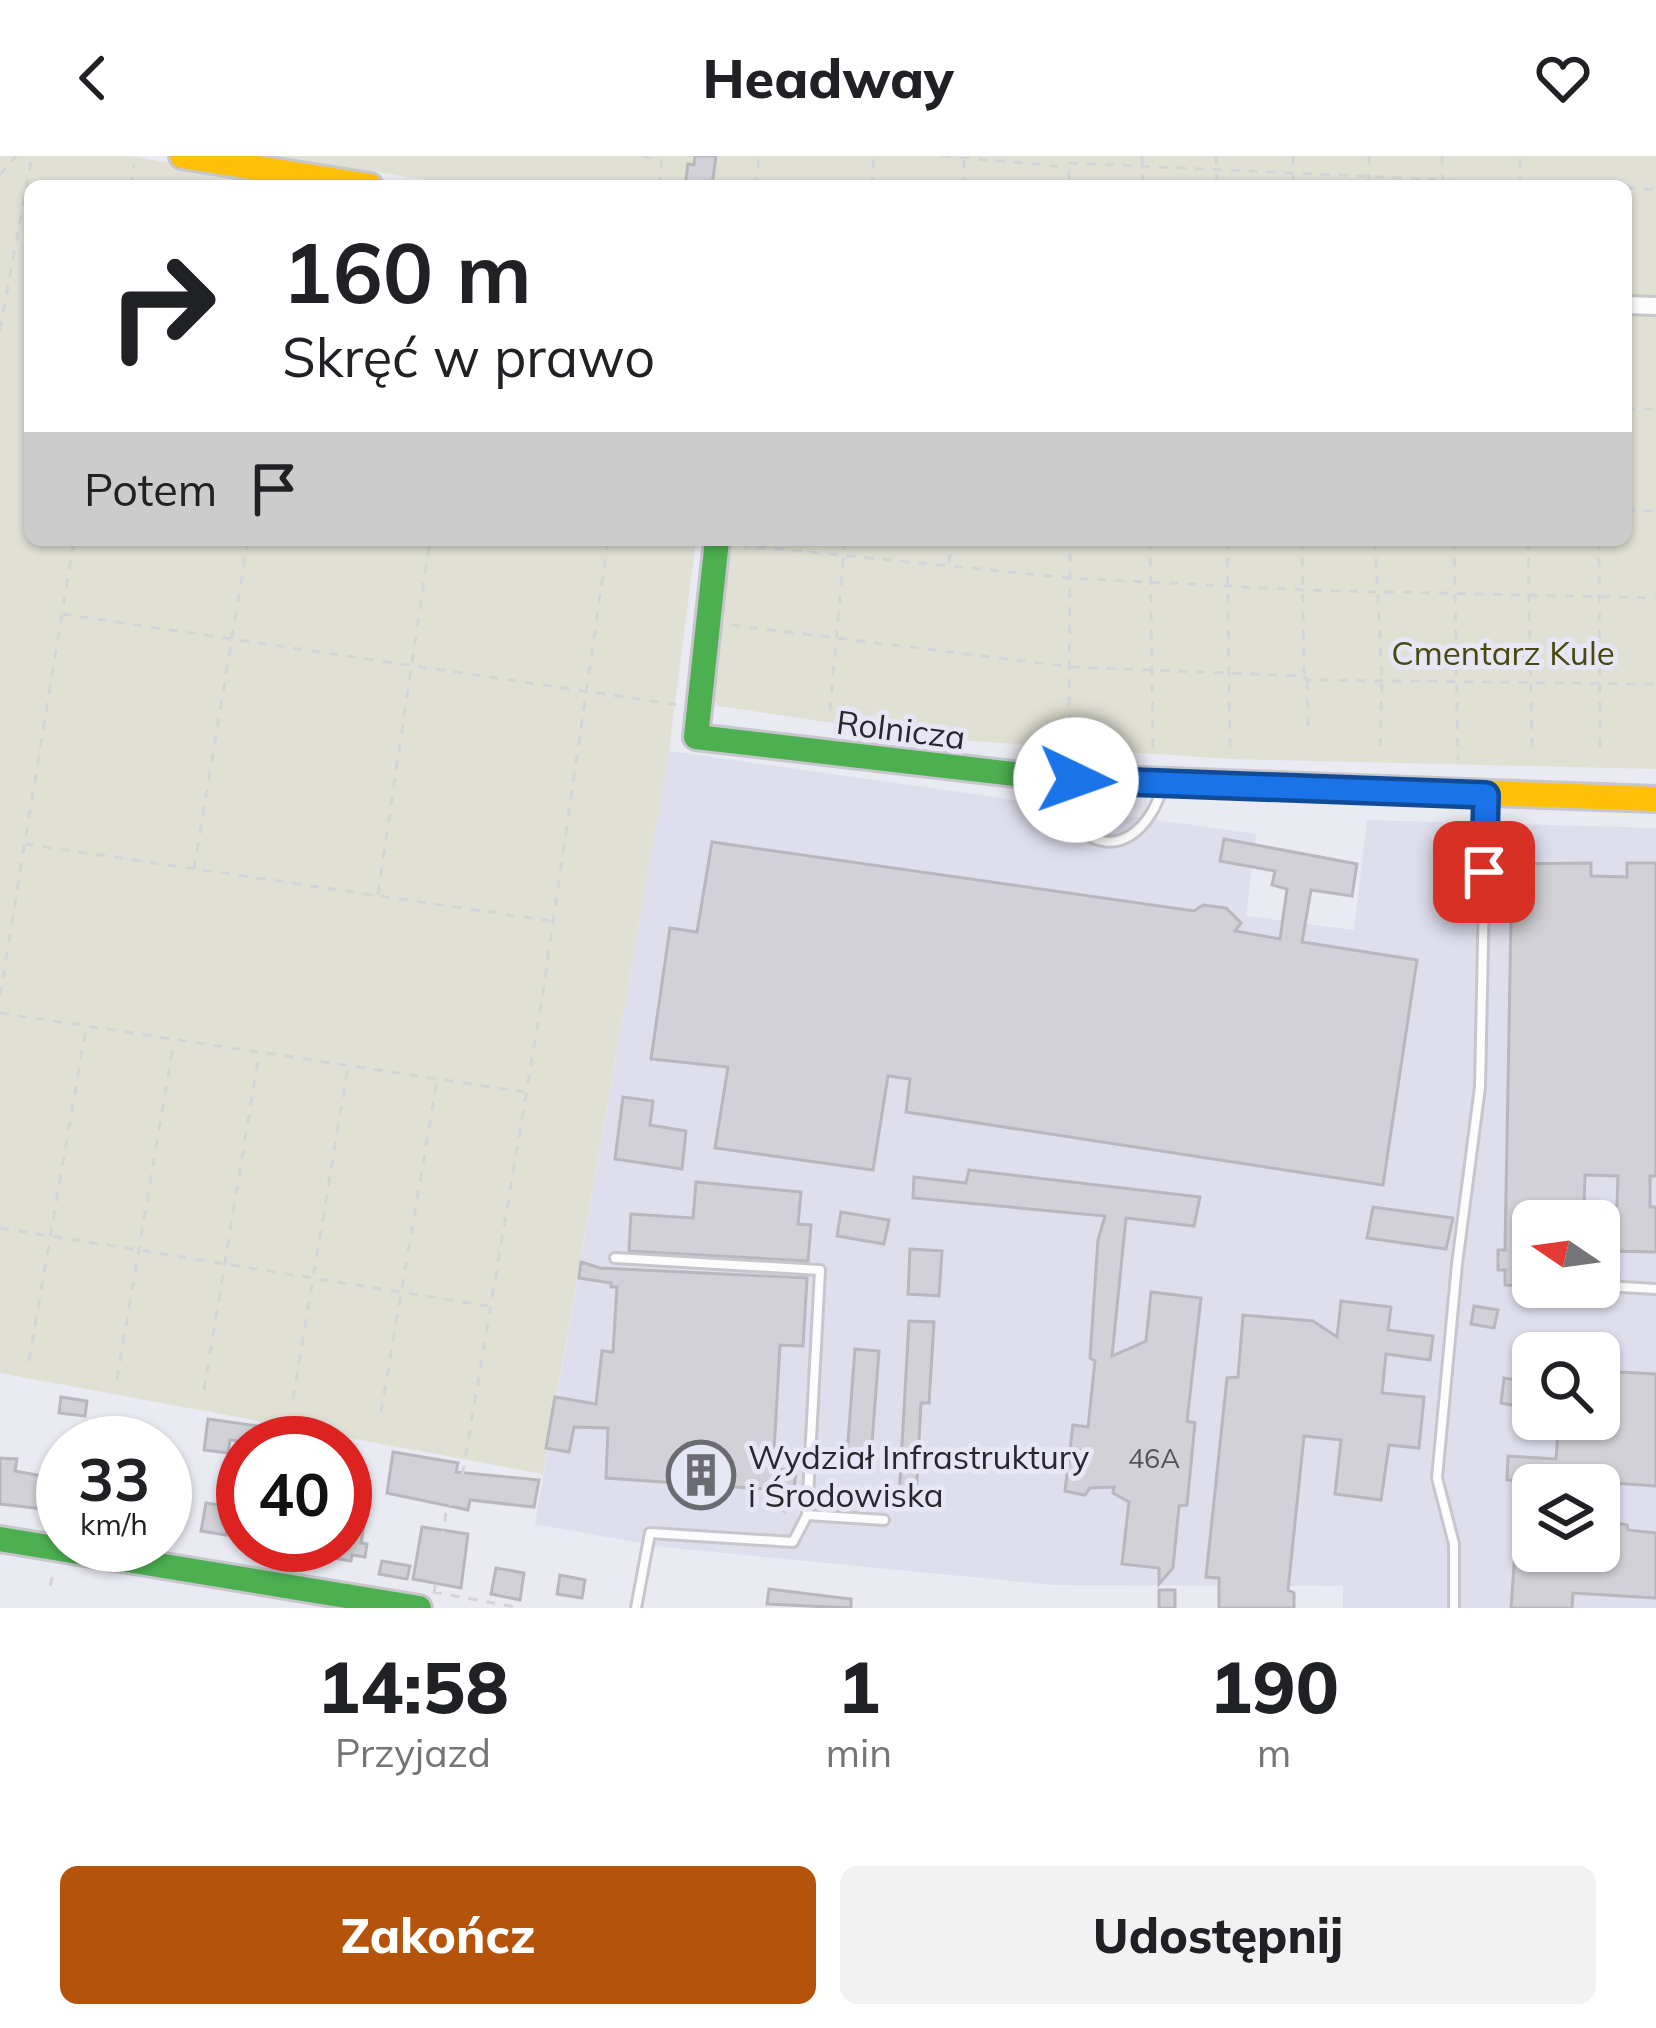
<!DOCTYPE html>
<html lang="pl">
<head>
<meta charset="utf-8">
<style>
	:root { --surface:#fff; --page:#f2f2f2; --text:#202124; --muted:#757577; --accent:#b45309 }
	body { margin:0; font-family:Mulish,sans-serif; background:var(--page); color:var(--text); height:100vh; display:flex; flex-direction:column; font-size:45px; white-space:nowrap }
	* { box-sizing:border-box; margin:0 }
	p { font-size:39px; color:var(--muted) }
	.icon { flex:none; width:66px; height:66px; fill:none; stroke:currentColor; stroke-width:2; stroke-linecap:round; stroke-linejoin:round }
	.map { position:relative; height:1452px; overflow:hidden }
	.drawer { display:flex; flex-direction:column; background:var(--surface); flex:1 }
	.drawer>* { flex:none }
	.banner { position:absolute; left:24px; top:24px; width:1608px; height:366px; border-radius:18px; box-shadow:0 3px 9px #0004; background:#fff; color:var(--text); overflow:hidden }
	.needle { width:78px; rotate:283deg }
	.tools { position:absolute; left:1512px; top:1044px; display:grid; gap:24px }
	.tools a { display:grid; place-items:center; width:108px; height:108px; border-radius:18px; background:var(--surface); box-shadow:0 3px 9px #0004; font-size:60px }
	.speed { position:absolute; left:36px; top:1260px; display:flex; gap:24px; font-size:60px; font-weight:700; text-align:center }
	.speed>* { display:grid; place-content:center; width:156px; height:156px; border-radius:50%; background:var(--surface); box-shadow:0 3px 9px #0004; line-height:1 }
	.speed small { font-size:30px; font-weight:400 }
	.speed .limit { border:18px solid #d22; background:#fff; color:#111 }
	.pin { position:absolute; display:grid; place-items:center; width:102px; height:102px; color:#fff; margin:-51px; border-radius:24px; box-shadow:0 6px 18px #0006 }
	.me { position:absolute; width:132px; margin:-66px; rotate:93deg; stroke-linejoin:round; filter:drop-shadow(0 0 9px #0008) }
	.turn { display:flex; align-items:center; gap:42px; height:252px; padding:0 60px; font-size:54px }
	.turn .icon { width:156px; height:156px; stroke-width:2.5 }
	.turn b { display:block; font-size:84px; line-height:102px }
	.then { display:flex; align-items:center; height:114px; padding:0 60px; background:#0003; gap:24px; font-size:45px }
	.eta { display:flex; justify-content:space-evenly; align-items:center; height:204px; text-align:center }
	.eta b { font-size:72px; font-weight:800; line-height:84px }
	.cta { display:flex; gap:24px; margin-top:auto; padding:24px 60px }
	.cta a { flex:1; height:138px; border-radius:18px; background:var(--accent); color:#fff; font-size:48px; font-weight:800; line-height:138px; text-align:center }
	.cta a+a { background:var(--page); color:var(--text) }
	header { display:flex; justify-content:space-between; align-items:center; height:156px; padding:0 60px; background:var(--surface); font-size:54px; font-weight:800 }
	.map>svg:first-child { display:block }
	.built { fill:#dedeed; fill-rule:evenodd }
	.green { fill:#e0e0d5 }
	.building { fill:#d1d1d7; stroke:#b7b7bd; stroke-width:3; fill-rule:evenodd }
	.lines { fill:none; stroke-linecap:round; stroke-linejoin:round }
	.lane-casing { stroke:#c6c6cc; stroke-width:14 }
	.street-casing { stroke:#c6c6cc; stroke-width:22 }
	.fast-casing { stroke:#c6c6cc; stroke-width:30 }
	.slow-casing { stroke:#c6c6cc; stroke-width:30 }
	.path { stroke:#d4d4d7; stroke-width:3; stroke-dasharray:9 9; stroke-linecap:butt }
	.lane { stroke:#fcfcfd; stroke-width:8 }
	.street { stroke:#fcfcfd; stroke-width:16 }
	.fast { stroke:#4caf50; stroke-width:24 }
	.slow { stroke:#ffc107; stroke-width:24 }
	.route-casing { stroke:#114b97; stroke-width:30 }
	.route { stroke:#1a73e8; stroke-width:21 }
	.labels { text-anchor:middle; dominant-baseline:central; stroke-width:10; stroke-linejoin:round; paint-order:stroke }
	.number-label { font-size:27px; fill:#535359 }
	.park-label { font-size:33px; fill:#49490f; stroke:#e7e6f5 }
	.street-label { font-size:33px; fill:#27272d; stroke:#e7e6f5 }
	.poi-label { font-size:33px; fill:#27272d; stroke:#e7e6f5; text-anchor:start }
</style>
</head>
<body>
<header><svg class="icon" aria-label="back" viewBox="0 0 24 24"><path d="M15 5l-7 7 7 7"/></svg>Headway<svg class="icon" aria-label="heart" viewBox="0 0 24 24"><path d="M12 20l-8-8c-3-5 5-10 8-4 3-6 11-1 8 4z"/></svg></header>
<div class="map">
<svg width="1656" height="1452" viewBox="0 0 1656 1452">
	<rect width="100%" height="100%" fill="#eaeaf2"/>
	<path class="built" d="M669,595L1256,678L1246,760L1354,774L1367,664L1656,672V1452H1343V1430L1053,1429L663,1391L535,1368ZM1533,1065H1599V1131H1533ZM1533,1197H1599V1263H1533ZM1533,1329H1599V1395H1533Z"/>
	<path class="green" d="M0,0H130L300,30H30V384H696L669,595L543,1318L0,1217Z
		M278,0H1656V613L1230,603L942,583L718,550L712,537L728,384H1626V30H463Z"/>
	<path class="building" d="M695,0H716L712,30H685L688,8L694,9Z
		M1224,683L1357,708L1352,740L1311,734L1302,786L1417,804L1383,1029L906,956L910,923L888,920L873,1014L715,992L728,911L651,903L670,772L697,776L712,686L1194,755L1203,749L1226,752L1241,767L1235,775L1280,783L1287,733L1272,729L1275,715L1220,705Z
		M1591,707V720L1627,721V707H1656V1020H1650V1051H1656V1096L1608,1095V1065H1533V1130L1505,1129V1114H1498V1094H1505L1512,708ZM1585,1019L1618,1020L1617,1050H1584Z
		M623,941L653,945L650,969L686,975L682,1013L615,1003Z
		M969,1014L1200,1041L1194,1070L1126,1062L1112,1200L1146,1185L1151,1136L1201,1142L1187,1265L1195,1267L1187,1349L1179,1350L1173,1412L1159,1428V1412L1122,1408L1129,1346L1113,1337L1114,1331L1090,1332L1085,1339L1065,1335L1073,1269L1088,1271L1095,1205L1090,1202L1098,1084L1105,1060L913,1042L914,1021L966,1027Z
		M696,1026L801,1036L798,1068L811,1069L808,1105L629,1095L631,1058L693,1062Z
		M1373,1051L1453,1062L1446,1093L1367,1082Z
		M841,1056L889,1064L884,1088L837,1080Z
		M910,1093L942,1095L939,1140L908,1138Z
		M581,1106L600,1112L807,1122L803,1190L780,1189L773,1313L796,1314L794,1335L606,1322L608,1272L574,1271L569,1296L546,1292L555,1241L596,1248L602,1195L613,1196L617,1131H611V1127L579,1122Z
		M1341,1145L1391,1151L1388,1174L1433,1180L1430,1204L1386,1198L1382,1237L1424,1241L1419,1292L1389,1289L1381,1344L1335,1338L1341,1284L1304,1280L1288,1434L1294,1437V1452H1219V1422L1206,1421L1227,1222L1238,1221L1243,1159L1313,1165L1337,1181Z
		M1474,1150L1498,1154L1494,1172L1471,1168Z
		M909,1165L934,1166L929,1247H921L916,1343L899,1342Z
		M855,1193L879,1195L871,1300L847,1299Z
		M1599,1215L1656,1218V1330L1541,1322V1327L1507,1324L1508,1300L1556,1303L1559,1263H1599Z
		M1504,1222L1522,1225L1518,1250L1501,1247Z
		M61,1241L87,1245L85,1260L59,1257Z
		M208,1263L258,1270L256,1287L230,1284L228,1297L204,1294Z
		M393,1296L458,1307L456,1316L539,1324L534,1351L470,1344L468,1354L387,1337Z
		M0,1302L17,1303L15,1315L48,1321L44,1353L0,1348Z
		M165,1344L180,1345L178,1370L165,1368Z
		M206,1347L231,1351L226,1379L201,1375Z
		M347,1361L365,1364L361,1387L367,1388L365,1401L352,1399L351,1405L316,1399L314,1408L250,1396L251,1389H345Z
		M1612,1366L1627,1369L1628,1374L1656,1377V1442L1573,1437L1572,1452H1511L1516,1383L1533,1384V1395H1599V1389L1609,1390Z
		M422,1371L468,1378L461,1432L413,1423Z
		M382,1405L410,1410L407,1423L379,1418Z
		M496,1412L524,1417L520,1444L491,1438Z
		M560,1419L585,1424L582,1442L557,1438Z
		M769,1433L851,1443V1452L767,1448Z
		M1159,1434H1175V1452H1159Z"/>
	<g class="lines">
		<defs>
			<path id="lane" d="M1076,632L1080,673C1117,706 1153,669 1162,631
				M615,1102L820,1114L807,1359
				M1605,1130L1656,1133
				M636,1452L650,1377L793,1386L807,1359L884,1364
				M1454,1452V1388L1437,1322L1457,1108L1480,931L1486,640"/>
			<path id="street" d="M1626,149L1656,150"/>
			<path id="fast" d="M717,384L696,581L1031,620
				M0,1383L419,1452"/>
			<path id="slow" d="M182,0L370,30
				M1031,620L1656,643"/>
		</defs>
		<use href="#lane" class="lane-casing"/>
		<use href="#street" class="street-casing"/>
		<use href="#fast" class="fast-casing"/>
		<use href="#slow" class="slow-casing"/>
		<path class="path" d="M643,0L658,6
			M942,0L1068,11
			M1142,0L1143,30
			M1216,0L1217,30
			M1293,0V30
			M1369,0V30
			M1442,0L1443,30
			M1069,7L1583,30
			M1069,14V30
			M0,19L16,0
			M131,30L134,9
			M659,30L662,0
			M756,30L759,0
			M872,30L874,0
			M963,30L964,2
			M1520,30V0
			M1626,32L1656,34
			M0,174L32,0
			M1626,253H1656
			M1626,354L1656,355
			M1150,384L1153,591
			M1227,384L1230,597
			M1302,384L1304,518
			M1375,384L1382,524L1380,598
			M1454,384L1458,604
			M1528,384L1532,598
			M1599,384L1600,594
			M739,389L1070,422L1304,434L1656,442
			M949,407L951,384
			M62,458L679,549
			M731,469L1072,511L1304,520L1307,524L1656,528
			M1307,525L1308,571
			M830,555L845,384
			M1069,604L1070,384
			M25,688L551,765
			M194,713L248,384
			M378,738L430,384
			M0,840L74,384
			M0,857L524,936
			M0,1072L488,1150
			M29,1205L86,872
			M117,1223L174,885
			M204,1234L259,898
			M293,1243L348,911
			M381,1256L437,925
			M781,1333L780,1352L790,1362
			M50,1430L54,1415
			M433,1436L521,1452
			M434,1437L447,1350L456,1346L464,1310L542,843L608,384"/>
		<use href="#lane" class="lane"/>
		<use href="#street" class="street"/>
		<use href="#fast" class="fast"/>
		<use href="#slow" class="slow"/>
	</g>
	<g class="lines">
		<defs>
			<path id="route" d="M1076,624L1486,639L1484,716"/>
		</defs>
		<use href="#route" class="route-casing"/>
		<use href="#route" class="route"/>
	</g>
	<defs>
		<symbol id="building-ring" viewBox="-11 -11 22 22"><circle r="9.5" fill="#e7e6f5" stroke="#6b6b72" stroke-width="1.5"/><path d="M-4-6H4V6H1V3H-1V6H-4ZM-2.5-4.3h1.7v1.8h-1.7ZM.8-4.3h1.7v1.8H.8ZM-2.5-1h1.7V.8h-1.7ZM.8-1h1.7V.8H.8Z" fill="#6b6b72"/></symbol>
	</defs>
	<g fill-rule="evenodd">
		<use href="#building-ring" x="663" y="1281" width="76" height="76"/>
	</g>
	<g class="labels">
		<g class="number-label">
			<text x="1154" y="1302">46A</text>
		</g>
		<g class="park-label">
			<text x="1503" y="496">Cmentarz Kule</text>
		</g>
		<g class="street-label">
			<text transform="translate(901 573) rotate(7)">Rolnicza</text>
		</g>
		<g class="poi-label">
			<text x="748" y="1300">Wydział Infrastruktury<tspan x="748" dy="38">i Środowiska</tspan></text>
		</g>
	</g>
</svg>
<div class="tools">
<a><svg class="needle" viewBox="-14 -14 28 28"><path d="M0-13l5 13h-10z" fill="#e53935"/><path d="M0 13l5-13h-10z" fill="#757577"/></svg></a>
<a><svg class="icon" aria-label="search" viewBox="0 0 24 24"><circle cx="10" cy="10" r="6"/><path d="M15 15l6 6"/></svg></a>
<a><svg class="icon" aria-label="layers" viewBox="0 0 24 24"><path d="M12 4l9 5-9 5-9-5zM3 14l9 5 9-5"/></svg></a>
</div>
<div class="speed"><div>33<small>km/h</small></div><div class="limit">40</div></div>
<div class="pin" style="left:1484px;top:716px;background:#d93025"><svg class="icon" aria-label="arrive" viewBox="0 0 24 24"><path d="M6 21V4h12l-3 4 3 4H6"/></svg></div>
<svg class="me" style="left:1076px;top:624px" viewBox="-20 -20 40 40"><circle r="19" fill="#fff"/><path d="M0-13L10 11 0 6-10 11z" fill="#1a73e8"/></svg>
<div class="banner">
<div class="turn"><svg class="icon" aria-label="right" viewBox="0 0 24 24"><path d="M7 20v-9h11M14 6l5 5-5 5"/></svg><div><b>160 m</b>Skręć w prawo</div></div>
<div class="then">Potem<svg class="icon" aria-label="arrive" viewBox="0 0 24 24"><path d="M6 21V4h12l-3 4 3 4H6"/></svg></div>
</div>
</div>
<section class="drawer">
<div class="eta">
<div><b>14:58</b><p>Przyjazd</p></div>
<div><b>1</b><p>min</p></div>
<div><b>190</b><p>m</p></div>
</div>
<div class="cta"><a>Zakończ</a><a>Udostępnij</a></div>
</section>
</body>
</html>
